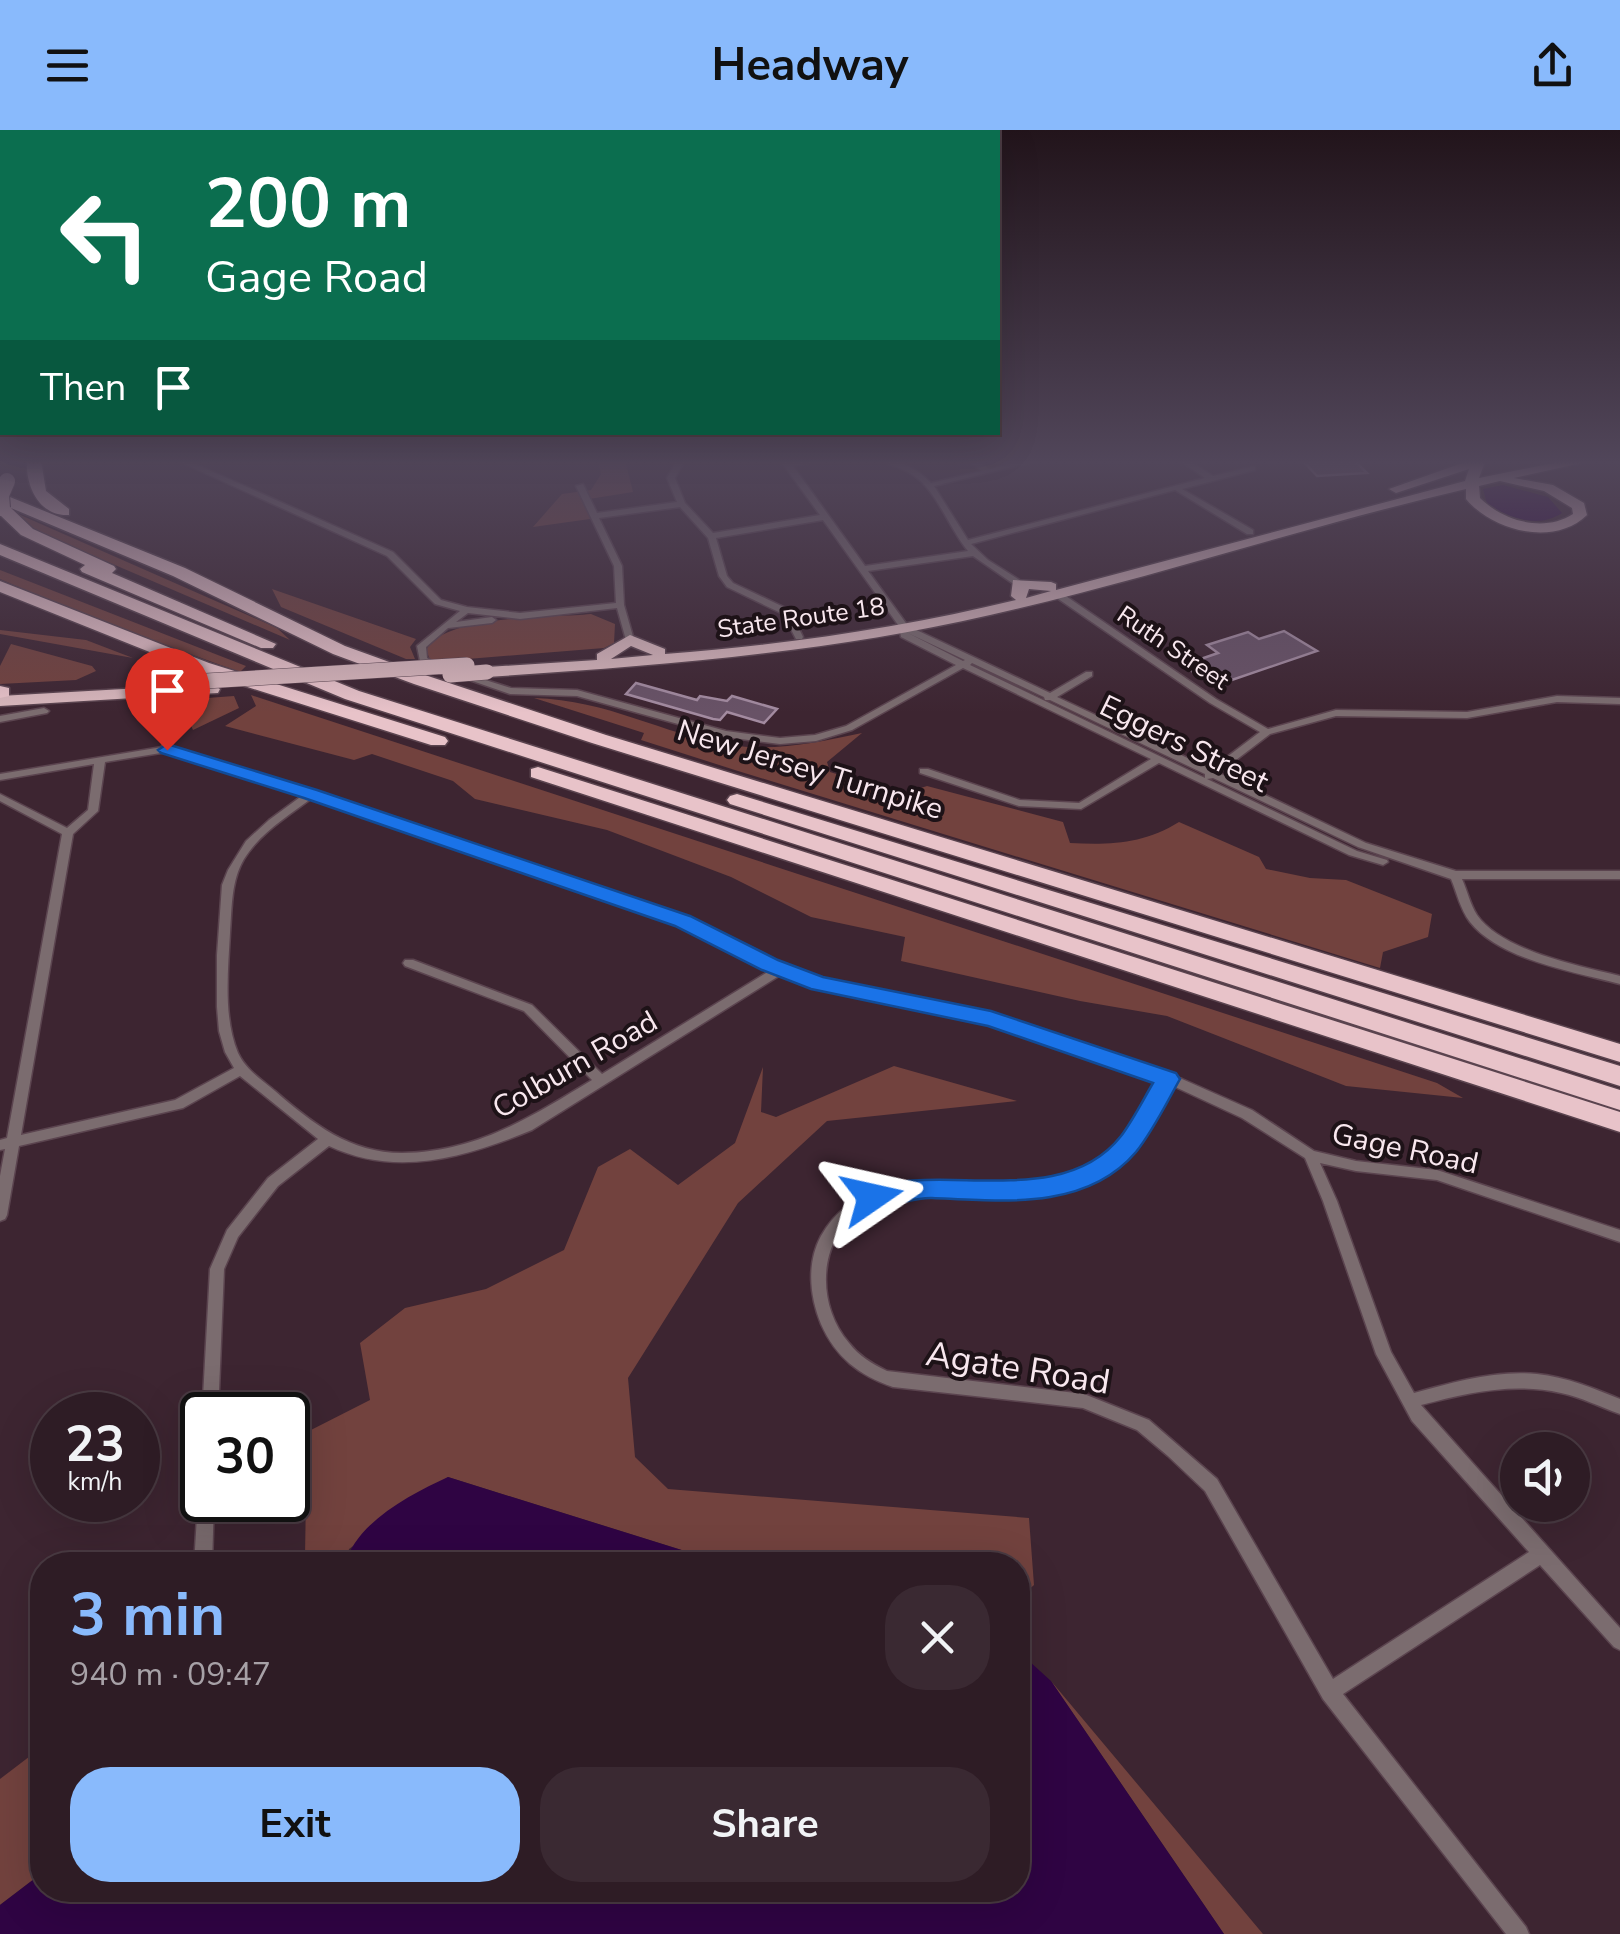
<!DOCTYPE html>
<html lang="en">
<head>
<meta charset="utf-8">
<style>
	:root { --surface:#2e1c25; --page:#3a2932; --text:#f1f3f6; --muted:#a7a1a7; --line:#493a42; --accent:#89bafc }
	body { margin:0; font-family:"Nunito Sans",sans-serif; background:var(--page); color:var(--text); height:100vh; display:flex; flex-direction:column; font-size:38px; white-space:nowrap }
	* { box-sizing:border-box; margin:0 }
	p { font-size:32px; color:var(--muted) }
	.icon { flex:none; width:55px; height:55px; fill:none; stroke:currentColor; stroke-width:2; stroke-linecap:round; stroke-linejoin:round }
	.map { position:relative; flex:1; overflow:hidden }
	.details { position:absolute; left:30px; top:1422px; width:1000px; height:350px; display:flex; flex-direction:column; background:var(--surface); border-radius:40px; box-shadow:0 10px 40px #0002,0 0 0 2px var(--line) }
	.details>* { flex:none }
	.guide { position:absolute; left:0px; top:0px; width:1000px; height:305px; box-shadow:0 10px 40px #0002,0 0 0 2px var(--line); background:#0b6e4f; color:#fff; overflow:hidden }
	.controls { position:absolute; left:1500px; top:1302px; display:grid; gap:20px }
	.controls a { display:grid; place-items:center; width:90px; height:90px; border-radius:50%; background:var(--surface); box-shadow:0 10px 40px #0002,0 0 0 2px var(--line); font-size:50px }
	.speed { position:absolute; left:30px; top:1262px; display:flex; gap:20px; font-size:50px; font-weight:700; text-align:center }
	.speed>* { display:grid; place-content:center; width:130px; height:130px; border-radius:50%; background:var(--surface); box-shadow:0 10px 40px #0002,0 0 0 2px var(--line); line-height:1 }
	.speed small { font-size:25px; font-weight:400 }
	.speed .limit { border:5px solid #111; border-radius:15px; background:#fff; color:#111 }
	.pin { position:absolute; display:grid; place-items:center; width:85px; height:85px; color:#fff; margin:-102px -42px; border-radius:50% 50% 50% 0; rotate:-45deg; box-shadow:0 0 10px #0007 }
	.pin .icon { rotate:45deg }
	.me { position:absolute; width:110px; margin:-55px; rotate:79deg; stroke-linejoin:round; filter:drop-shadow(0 0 8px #0008) }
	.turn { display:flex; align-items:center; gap:35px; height:210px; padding:0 40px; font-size:45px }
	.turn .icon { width:130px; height:130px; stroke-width:2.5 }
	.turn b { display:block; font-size:70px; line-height:85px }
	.then { display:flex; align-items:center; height:95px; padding:0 40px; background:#0003; gap:20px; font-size:38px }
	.round { display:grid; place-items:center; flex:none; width:105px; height:105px; border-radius:40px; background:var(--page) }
	.head { display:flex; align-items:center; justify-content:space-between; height:170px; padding:0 40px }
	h1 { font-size:60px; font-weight:700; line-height:75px; color:var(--accent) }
	.primary-button { display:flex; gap:20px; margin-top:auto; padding:20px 40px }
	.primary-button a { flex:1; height:115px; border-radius:40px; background:var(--accent); color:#111; font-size:40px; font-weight:700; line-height:115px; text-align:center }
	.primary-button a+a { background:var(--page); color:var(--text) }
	header { display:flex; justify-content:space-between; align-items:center; height:130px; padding:0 40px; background:var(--accent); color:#111; font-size:45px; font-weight:700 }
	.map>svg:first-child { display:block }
	.green { fill:#72423e }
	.water { fill:#2f0443 }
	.building { fill:#685266; stroke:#a38ba0; stroke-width:2.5 }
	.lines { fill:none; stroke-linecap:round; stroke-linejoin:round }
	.minor-casing { stroke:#5b444f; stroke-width:3 }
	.trunk-casing { stroke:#5b444f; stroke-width:3 }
	.motorway-casing { stroke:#5b444f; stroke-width:3 }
	.minor { fill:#7b6c6f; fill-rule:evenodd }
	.trunk { fill:#d8b7bc; fill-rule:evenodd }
	.motorway { fill:#e8c3c9; fill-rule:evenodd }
	.trunk-bridge-casing { stroke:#5b444f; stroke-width:16; stroke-linecap:butt }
	.motorway-bridge-casing { stroke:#5b444f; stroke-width:18; stroke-linecap:butt }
	.trunk-bridge { stroke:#d8b7bc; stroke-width:15 }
	.motorway-bridge { stroke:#e8c3c9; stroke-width:16 }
	.route { fill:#1a73e8; stroke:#114b97; stroke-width:2.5 }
	.labels { text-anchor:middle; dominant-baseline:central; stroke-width:8; stroke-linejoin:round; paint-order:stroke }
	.far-street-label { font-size:25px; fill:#f8e7ee; stroke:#1d1217 }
	.street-label { font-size:30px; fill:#f8e7ee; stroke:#1d1217 }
	.near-street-label { font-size:35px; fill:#f8e7ee; stroke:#1d1217 }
</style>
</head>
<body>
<header><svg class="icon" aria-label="menu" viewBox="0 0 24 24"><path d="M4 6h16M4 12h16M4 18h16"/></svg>Headway<svg class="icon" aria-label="share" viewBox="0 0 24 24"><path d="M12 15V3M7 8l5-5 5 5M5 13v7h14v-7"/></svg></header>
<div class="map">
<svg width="1620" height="1804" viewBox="0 0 1620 1804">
	<rect width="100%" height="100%" fill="#3d2531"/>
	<path class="green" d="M598,330H625L633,362L589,369L597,388L533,397L562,364L591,360L601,344Z
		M9,380L277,498L290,510L24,396Z
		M0,440L246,536L240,542L93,489L0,449Z
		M272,459L416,509L410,517L415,529H406L281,477Z
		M591,484L615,494L614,513L604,518L431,532L426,520C445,484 552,488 591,484Z
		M0,500L86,510L133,528L0,504Z
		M11,514L92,536L96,541L76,550L0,554V536Z
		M251,565L1437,953L1463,968L1346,956L1167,886L1080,871L901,831L905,807L811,787L731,747L607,700L475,669L453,651L372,624L354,630L225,596L256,576Z
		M234,566L239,578L193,600L185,582L167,571Z
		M534,568C609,570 661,604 730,615C773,622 820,612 862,603L827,632L830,642L902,664L927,656L1063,692L1070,713C1110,715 1144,714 1179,692L1259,727L1266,739L1310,748L1346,750L1432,784L1428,807L1383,822L1380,838L738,641L641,610L644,603Z
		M894,936L1017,971L827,991L738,1073L628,1248L635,1327L668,1359L1029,1388L1034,1455L1018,1469V1435H896L878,1423L688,1422L448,1347L349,1419L345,1435H294L305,1427L307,1302L370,1270L360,1213L405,1178L486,1159L564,1120L598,1037L630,1019L678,1055L735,1013L763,937L761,982L776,987Z
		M1051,1551L1263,1804H1224Z
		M42,1617V1743L0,1775V1649Z"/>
	<path class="water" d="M1503,355L1548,367L1562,383C1538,399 1509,388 1487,374L1483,359Z
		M448,1347L688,1422L878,1423L896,1435H345C355,1393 411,1364 448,1347Z
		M1018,1521L1051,1551L1224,1804H0V1775L42,1743V1760H1018Z"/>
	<path class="building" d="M1302,330H1354L1367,343L1317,346Z
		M1284,501L1317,521L1214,556L1183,535L1218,523L1207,515L1248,502L1259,509Z
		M636,553L697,570L700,566L727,571L732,566L777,579L764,593L727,582L720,590L713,589L626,564Z"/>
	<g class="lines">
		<defs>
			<path id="minor" d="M176,330H186L393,422L441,470L467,477L520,483L616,473L614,436L576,356L583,354L597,383L677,372L667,348L677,330H685L675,348L685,373L713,403L820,385L785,337L777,330H786L789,333L825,330L793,336L865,436L968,421C951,401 937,363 917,348C906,339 893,336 880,330C901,330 916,338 931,353L982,341L967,330H976L990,339L1027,330H1041L934,356L968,410L1205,348L1179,330H1188L1213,346L1255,336V340L1182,359L1253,400V404H1247L1175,360L971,414L988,430L1021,451V455H1015L973,426L868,441L908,496L1050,563L1086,542H1092V546L1057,567L1211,639L1260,602L1210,573L1054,466V462H1060L1216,569L1268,599L1336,580L1467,582L1557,566L1620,568V574L1557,572L1467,588L1336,586L1270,604L1219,643L1366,713L1456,741H1620V749H1462C1467,760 1470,774 1477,785C1502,821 1580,836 1620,846V854C1575,842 1500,830 1470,792C1460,779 1457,763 1451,749L1358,717L1213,648L1207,649L1357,721L1387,730L1388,732L1383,735L1349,725L1159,633L1081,679L1019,676L920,643V639H928L1020,670L1079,673L1151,629L963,538L852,600L816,611L780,614L725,607L577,566L510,564L455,545L460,542L511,558L577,560L726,601L780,608L815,605L846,596L956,535L901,507L900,501L901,499L823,390L716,408L727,446L733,453L790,480L803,507L802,509H796L783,484L727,457L719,446L708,408L680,377L599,388L622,436L624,475L634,510L633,512L626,510L617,478L520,489L468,483L456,492L492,487L496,490L492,493L448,498L426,517L427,528L442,537L437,540L420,531L417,516L460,481L435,474L387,426ZM908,503L965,530L963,531ZM972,533L1044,567L1045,570H1050L1205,644V648L970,535Z
				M44,578L49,581L47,583L0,592V586Z
				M172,584L177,587L172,617L315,662L686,788L774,832L821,849L991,885L1182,949L1252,980L1314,1021L1356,1031L1437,1040L1620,1100V1112L1437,1050L1356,1041L1320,1033L1337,1071L1391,1222L1414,1263C1454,1252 1496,1240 1537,1244C1566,1247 1593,1258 1620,1269V1284C1600,1277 1581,1267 1561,1263C1513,1252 1467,1263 1421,1275L1620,1498V1520L1614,1517L1540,1435L1343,1564L1526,1797L1529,1804H1506L1323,1569L1205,1361L1168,1326L1137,1300L1083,1278L893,1257C859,1245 836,1228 821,1194C810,1167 806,1134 821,1106C872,1016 995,1079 1075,1045C1117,1027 1140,990 1160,951L989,893L819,857L782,844L532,1000C466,1027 397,1048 329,1016L278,1056L238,1107L224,1139L218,1285L202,1286L210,1139L227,1100L268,1048L318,1009L240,946L183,978L19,1016L7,1085L5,1089L0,1091V1046L5,1019L0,1020V1010L7,1008L62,704L0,671V664L67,698L88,680L94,634L0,650V644L162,617L167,587ZM167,622L303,665L269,690L246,711L228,740L222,755L217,825V877L219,901L225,922L234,938L175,970L21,1005L73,704L98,681L105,632ZM312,668L678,794L771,840L602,944L532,875L413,830H405L403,833L405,836L524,881L592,950C531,987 477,1022 402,1023C350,1023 313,994 275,961C262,950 246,940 238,923C223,887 228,841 230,803C232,777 231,751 244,729C260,703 288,686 312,668ZM1171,955L1242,988L1305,1028L1323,1071L1376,1224L1412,1291L1529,1422L1333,1549L1217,1349L1149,1290L1084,1264L887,1241C872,1234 859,1226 849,1213C816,1175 817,1110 861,1080C872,1073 885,1070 898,1067C931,1065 964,1069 997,1069C1090,1069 1130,1034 1171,955Z
				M202,1363V1370H214L212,1435H194L198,1370Z"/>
			<path id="trunk" d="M1471,330L1485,332L1479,348L1568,330H1595L1514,348L1553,355L1584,373L1587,385C1554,417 1493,401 1466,369V359C1306,396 1150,449 990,485C825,523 656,536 487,547L479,542L487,537L597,530V524L630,505L665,519V524C783,515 901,498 1016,470L1011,466L1013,450L1051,452L1056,454V460L1465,351L1469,339L1396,363L1389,359ZM1500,351L1544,361L1572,378L1573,384C1544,403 1503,391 1480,368L1479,356ZM1029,459L1051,461L1026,468ZM631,516L653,525L611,529Z
				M212,554L220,559L218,563L0,576V566Z"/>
			<path id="motorway" d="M27,330H41L46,361L69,379V385C40,387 25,356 27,330Z
				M0,363L185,438L345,516L428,546L606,605L1620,914V932L592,613L414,554L333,524L173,446L11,378L33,399L114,436L116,439L112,443L276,514L273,518H261L82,442L80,439L85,435L21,405L0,385Z
				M0,414L359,561L1620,960V980L345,569L0,425Z
				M0,451L209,533L445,607L448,611L445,615H431L197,541L0,462Z
				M0,556L9,558V566L0,568Z
				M538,637L1620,982V1002L531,647V639Z
				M737,664L1620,936V956L730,674L727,670L730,666Z"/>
		</defs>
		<use href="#minor" class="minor-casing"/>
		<use href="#trunk" class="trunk-casing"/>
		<use href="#motorway" class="motorway-casing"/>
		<use href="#minor" class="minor"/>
		<use href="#trunk" class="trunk"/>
		<use href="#motorway" class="motorway"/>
		<defs>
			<path id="trunk-bridge" d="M450,545L487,542
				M189,552L467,535"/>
			<path id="motorway-bridge" d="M2,378L1,365L7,351"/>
		</defs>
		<use href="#trunk-bridge" class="trunk-bridge-casing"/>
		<use href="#motorway-bridge" class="motorway-bridge-casing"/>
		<use href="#trunk-bridge" class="trunk-bridge"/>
		<use href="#motorway-bridge" class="motorway-bridge"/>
	</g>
	<linearGradient id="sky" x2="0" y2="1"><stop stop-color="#22141b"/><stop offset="0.57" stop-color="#51465a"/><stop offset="1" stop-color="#51465a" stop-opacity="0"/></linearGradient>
	<rect width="1620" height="583" fill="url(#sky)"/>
	<path class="route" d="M167,614L317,660L690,786L778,830L823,847L991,881L1176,943L1180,949C1167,972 1153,1001 1136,1022C1086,1081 1001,1071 932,1068C910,1067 885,1081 863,1074L860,1067L863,1059C944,1032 1062,1081 1121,1006C1133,990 1143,970 1153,953L988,896L811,859L762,840L675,796L304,668L161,623L158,620Z"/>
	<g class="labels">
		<g class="far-street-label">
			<text transform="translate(801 488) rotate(-8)">State Route 18</text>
			<text transform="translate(1173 518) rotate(34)">Ruth Street</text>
		</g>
		<g class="street-label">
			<text transform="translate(1184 614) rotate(26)">Eggers Street</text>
			<text transform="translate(810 640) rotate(17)">New Jersey Turnpike</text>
			<text transform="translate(575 935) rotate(-30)">Colburn Road</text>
			<text transform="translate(1405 1019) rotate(12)">Gage Road</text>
		</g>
		<g class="near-street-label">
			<text transform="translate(1018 1238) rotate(9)">Agate Road</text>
		</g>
	</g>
</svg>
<div class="controls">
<a><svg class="icon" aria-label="sound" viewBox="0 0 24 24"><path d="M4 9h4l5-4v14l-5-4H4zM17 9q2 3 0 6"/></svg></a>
</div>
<div class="speed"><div>23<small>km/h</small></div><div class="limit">30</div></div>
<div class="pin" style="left:167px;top:620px;background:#d93025"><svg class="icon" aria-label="arrive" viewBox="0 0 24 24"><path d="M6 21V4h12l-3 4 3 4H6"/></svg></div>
<svg class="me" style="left:872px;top:1067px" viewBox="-20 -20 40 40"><path d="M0-17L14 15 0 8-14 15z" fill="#1a73e8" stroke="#fff" stroke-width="4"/></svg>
<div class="guide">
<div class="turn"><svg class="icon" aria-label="left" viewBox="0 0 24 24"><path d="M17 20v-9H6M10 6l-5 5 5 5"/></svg><div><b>200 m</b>Gage Road</div></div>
<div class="then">Then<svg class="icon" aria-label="arrive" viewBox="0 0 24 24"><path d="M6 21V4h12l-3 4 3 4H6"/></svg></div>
</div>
<section class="details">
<div class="head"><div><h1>3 min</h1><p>940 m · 09:47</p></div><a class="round"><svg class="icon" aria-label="close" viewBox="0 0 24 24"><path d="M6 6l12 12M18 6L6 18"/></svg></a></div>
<div class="primary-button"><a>Exit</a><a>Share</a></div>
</section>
</div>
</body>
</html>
